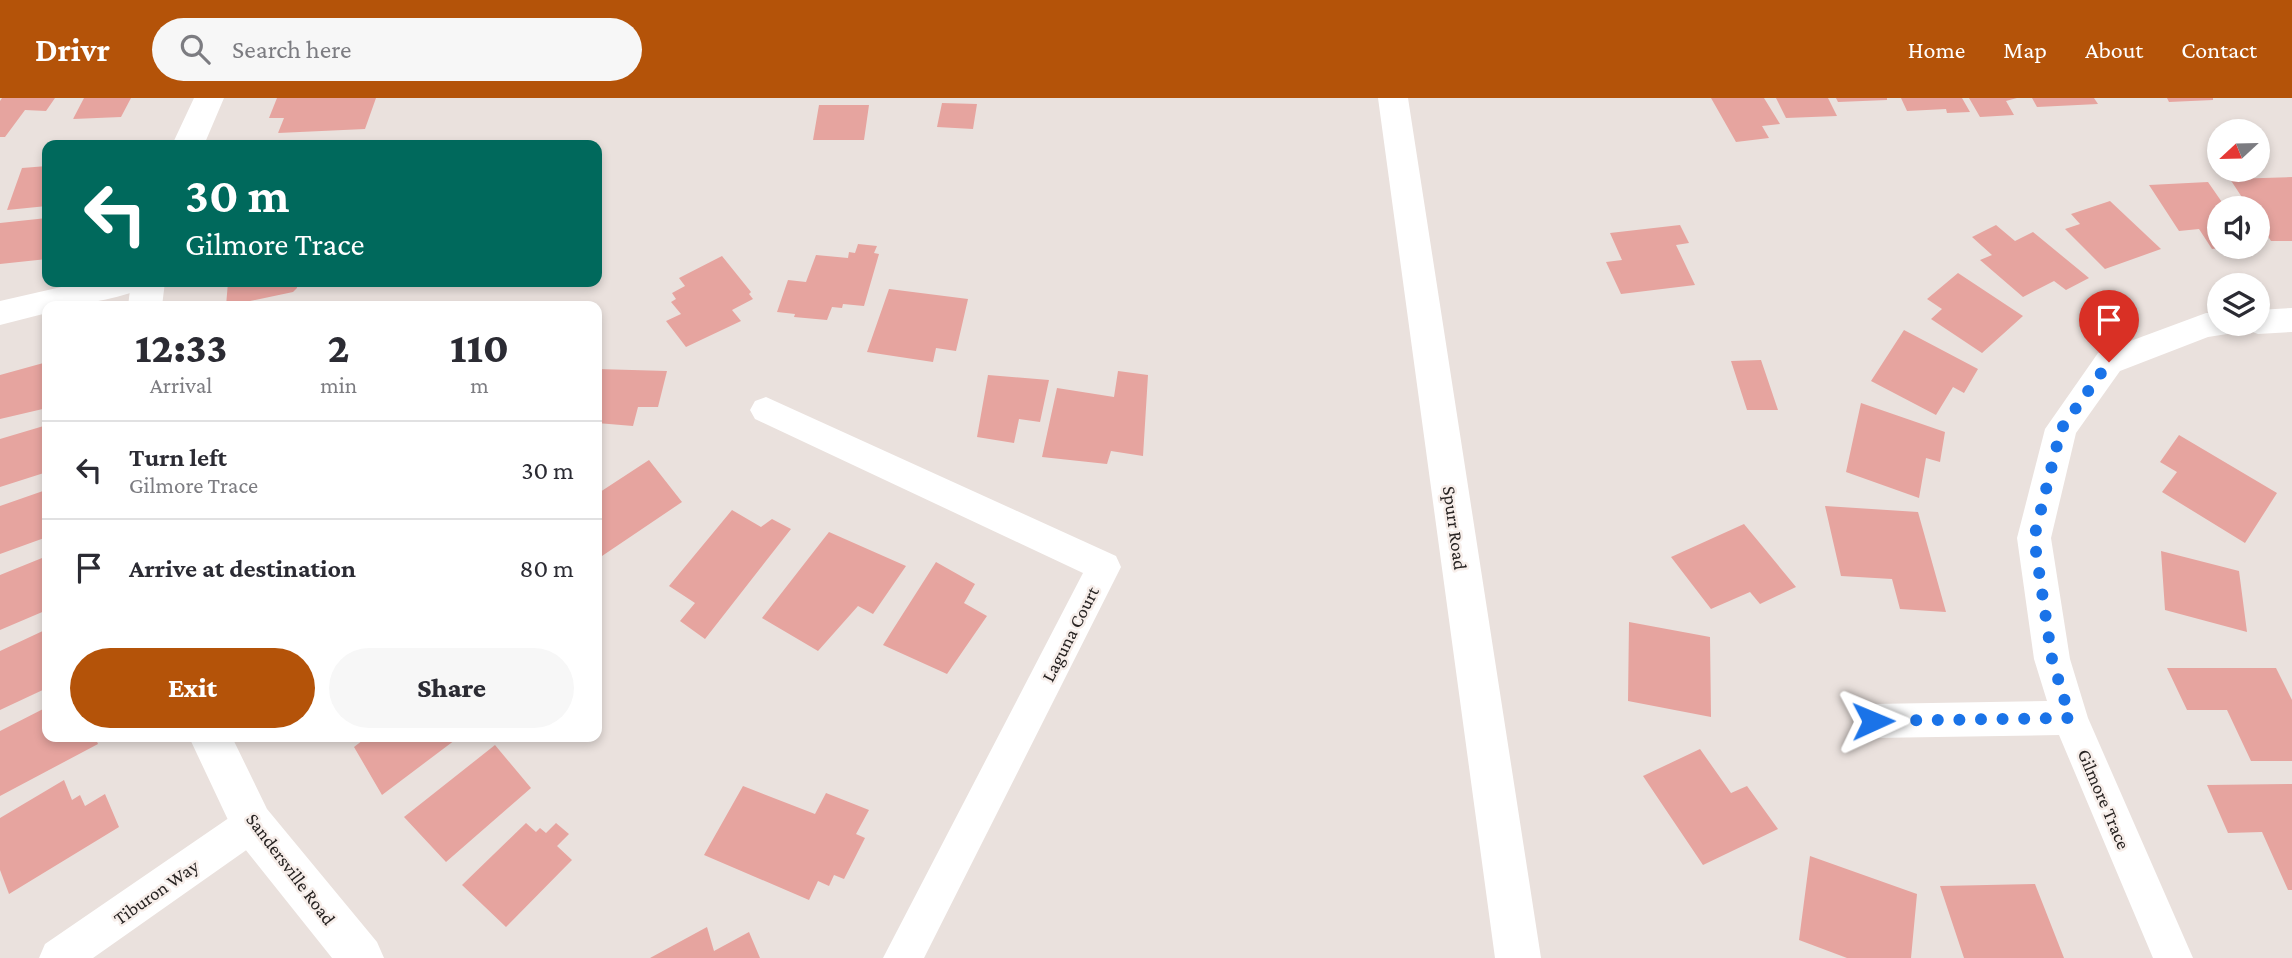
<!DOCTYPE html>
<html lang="en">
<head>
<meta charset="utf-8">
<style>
	:root { --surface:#fff; --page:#f7f7f7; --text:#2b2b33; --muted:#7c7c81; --line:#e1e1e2; --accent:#b45309 }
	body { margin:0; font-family:"Crimson Pro",serif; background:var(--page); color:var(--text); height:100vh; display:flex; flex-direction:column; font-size:26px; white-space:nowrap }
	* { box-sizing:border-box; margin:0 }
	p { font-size:23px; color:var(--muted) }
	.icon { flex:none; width:38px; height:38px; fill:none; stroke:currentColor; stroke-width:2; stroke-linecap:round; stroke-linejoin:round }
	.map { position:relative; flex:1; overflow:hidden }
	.side { position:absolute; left:42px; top:203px; width:560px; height:441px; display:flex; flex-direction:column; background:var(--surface); border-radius:14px; box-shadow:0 4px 10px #0003 }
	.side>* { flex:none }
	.guide { position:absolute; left:42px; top:42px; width:560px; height:147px; border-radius:14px; box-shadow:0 4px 10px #0003; background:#00695c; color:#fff; overflow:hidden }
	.needle { width:46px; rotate:248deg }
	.fabs { position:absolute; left:2207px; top:21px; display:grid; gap:14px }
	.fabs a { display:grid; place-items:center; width:63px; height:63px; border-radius:50%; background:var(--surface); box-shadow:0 4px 10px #0003; font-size:35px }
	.pin { position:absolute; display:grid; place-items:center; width:60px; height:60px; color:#fff; margin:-72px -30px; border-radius:50% 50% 50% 0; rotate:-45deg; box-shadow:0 0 7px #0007 }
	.pin .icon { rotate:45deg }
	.me { position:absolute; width:77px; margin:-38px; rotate:89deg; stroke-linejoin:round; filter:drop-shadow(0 0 5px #0008) }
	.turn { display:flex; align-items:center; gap:24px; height:147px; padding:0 28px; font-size:32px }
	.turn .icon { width:91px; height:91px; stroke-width:2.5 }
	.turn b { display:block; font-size:49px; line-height:60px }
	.eta { display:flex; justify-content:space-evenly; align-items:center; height:119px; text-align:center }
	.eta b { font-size:42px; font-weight:800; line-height:49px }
	.cta { display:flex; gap:14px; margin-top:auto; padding:14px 28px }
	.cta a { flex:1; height:80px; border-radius:42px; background:var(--accent); color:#fff; font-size:28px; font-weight:800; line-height:80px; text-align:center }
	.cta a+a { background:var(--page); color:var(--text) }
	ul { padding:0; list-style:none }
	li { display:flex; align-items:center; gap:21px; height:98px; padding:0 28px; border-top:2px solid var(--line) }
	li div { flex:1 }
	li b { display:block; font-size:26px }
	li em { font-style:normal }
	header { display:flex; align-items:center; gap:42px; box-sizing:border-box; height:98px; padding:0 35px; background:var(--accent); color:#fff }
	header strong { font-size:33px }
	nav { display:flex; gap:38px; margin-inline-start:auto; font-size:24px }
	.search { width:490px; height:63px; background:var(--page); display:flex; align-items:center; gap:18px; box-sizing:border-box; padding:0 24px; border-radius:38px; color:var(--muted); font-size:26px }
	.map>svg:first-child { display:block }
	.building { fill:#e6a49f }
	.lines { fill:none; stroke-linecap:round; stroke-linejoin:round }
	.minor { fill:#fff; fill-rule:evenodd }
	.tertiary { fill:#fff; fill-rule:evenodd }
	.route { stroke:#1a73e8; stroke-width:12; stroke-dasharray:0 21.6 }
	.labels { text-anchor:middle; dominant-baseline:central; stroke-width:5; stroke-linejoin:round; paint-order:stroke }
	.street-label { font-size:19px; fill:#272322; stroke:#f7eeea }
</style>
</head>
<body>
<header>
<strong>Drivr</strong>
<div class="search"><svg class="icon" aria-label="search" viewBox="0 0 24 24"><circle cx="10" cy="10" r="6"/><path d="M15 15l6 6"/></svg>Search here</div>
<nav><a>Home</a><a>Map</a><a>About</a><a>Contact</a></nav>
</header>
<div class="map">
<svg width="2292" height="860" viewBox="0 0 2292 860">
	<rect width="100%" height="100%" fill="#eae1dd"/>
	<path class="building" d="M2,0H55L46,13L25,12L5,39H0V3Z
		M84,0H131L121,19L73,21Z
		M277,0H376L365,31L278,35L284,20H269Z
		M1711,0H1764L1780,26L1762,28L1769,40L1736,44Z
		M1776,0H1828L1837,18L1786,20Z
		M1836,0H1887V2L1838,4Z
		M1901,0H1962L1970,14L1947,15L1946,11L1907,13Z
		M1969,0H2017L2006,3L2014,17L1980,19Z
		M2032,0H2094L2098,6L2037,9Z
		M2167,0H2213V2L2169,4Z
		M942,5L977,6L973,31L937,29Z
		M819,7H869L864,42H813Z
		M47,68V108L7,112L22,70Z
		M2292,79V143H2271L2258,123V110H2249L2230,81Z
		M2208,84L2226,110H2219V150L2212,151L2199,131L2179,133L2149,87Z
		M2110,103L2161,151L2105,171L2065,131L2080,126L2071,116Z
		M47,120V161L0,166V125Z
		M1680,127L1689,145L1676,147L1695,187L1621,196L1606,164L1622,162L1610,135Z
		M1996,127L2015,143L2033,134L2089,180L2066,192L2054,183L2023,199L1980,162L1992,157L1972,139Z
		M858,146L877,148L874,155L879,156L864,208L843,206L842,210L832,209L827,222L794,219L795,216L777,214L788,182L806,184L816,157L848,160L849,154L855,155Z
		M722,158L751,194L749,196L753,201L732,212L741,223L686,249L666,223L681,216L671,204L676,201L672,195L685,188L679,180Z
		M1958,175L2023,218L1982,255L1931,221L1942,211L1927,201Z
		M228,184H297V190L293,194L226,208Z
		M889,191L968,201L956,253L936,250L933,264L867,254Z
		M1904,232L1978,271L1964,295L1953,289L1936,317L1871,283Z
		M1761,262L1778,312H1747L1731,263Z
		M47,264V310L0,321V277Z
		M597,271L667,273L658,309H638L633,328L597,325Z
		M1118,273L1148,277L1143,358L1111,353L1107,366L1042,359L1057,290L1114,299Z
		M988,277L1049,282L1040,324L1019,321L1014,345L977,339Z
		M1861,305L1945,334L1940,364L1926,360L1919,400L1846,374Z
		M47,327V374L0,389V341Z
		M2179,337L2277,395L2245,445L2162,394L2177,374L2160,364Z
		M649,362L682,404L602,458L597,453V396Z
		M43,393L44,417L47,416V439L0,456V408Z
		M1825,408L1918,414L1946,514L1900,511L1892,481L1841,478Z
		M732,412L761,429L772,421L791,431L705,541L680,523L695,505L669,488Z
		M1744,426L1796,489L1760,506L1750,494L1711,511L1671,459Z
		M829,434L906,468L873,516L858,508L818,553L762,520Z
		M2161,453L2239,473L2247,534L2165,512Z
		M47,458V512L0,532V477Z
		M936,464L975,486L964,505L987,518L947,576L883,547Z
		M1629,524L1710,539L1711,619L1628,603Z
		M47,531V590L0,612V553Z
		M2167,570H2276L2292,602V663H2251L2227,612H2187Z
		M47,609V639H95L98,646L0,698V633Z
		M367,639H459L382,697L354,649Z
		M495,647L531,690L446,764L404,719Z
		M1700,651L1731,695L1747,688L1778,731L1703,767L1643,678Z
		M64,682L72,702L80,697L85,708L105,696L119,729L9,796L0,772V720Z
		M2292,686V792H2288L2262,734L2228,735L2207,687Z
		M743,688L815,716L826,695L869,712L856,736L865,740L844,781L834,777L829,788L818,783L809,802L704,757Z
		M526,725L536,734L540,730L546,735L556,725L569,736L557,748L572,762L506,829L462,787Z
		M1810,758L1917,796L1911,860H1847L1799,842Z
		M2035,786L2064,860H1964L1940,788Z
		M707,829L714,853L749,834L760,860H650Z"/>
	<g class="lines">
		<path class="minor" d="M83,184H145L140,192C110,202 79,208 47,208V215L0,227V203Z
			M2292,210V234L2258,236L2247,232L2244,226L2240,234L2208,239L2120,273L2076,335L2051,440L2070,561L2088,620L2193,860H2153L2059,637L1873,640L1860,635L1855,623L1860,611L1873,606L2047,603L2034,561L2017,440L2045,331L2098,255L2206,215H2219V226H2258V212Z
			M766,299L1116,458L1121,469L924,860H883L1083,475L755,321L750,312L755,303Z
			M252,707L265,713L271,726L265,739L93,860H39L45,846L239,713Z"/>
		<path class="tertiary" d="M194,0H224L204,47H172Z
			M1378,0H1408L1541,860H1495Z
			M131,184H165L162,208H128Z
			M189,639H232L267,711L377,844L384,860H332L237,741Z"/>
	</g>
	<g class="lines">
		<path class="route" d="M1873,623L2070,620L2052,561L2034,440L2061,331L2109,264"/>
	</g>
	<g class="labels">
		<g class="street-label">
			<text transform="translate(1455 430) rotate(82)">Spurr Road</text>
			<text transform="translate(1070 536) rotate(-63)">Laguna Court</text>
			<text transform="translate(2104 701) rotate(67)">Gilmore Trace</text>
			<text transform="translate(291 771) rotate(53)">Sandersville Road</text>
			<text transform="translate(156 794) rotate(-35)">Tiburon Way</text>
		</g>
	</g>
</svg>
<div class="fabs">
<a><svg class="needle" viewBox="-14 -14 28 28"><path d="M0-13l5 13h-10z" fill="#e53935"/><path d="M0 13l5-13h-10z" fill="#7c7c81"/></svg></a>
<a><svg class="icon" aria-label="sound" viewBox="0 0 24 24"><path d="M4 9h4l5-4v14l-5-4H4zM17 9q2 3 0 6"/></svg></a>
<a><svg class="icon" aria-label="layers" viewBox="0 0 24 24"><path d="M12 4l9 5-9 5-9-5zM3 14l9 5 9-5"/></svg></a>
</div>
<div class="pin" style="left:2109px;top:264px;background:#d93025"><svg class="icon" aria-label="arrive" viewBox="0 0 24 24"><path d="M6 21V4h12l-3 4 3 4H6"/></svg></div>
<svg class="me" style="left:1873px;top:623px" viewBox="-20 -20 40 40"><path d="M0-17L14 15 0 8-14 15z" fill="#1a73e8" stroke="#fff" stroke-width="4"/></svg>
<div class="guide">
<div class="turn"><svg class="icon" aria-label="left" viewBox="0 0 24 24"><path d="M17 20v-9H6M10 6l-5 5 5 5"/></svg><div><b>30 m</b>Gilmore Trace</div></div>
</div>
<section class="side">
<div class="eta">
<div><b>12:33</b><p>Arrival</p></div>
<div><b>2</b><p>min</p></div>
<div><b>110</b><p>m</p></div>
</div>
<ul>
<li><svg class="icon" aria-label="left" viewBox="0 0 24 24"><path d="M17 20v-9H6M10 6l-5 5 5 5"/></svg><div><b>Turn left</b><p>Gilmore Trace</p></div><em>30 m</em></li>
<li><svg class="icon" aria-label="arrive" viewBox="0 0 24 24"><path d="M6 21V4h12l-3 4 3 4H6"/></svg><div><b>Arrive at destination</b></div><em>80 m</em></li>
</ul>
<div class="cta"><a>Exit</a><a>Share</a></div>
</section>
</div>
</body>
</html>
